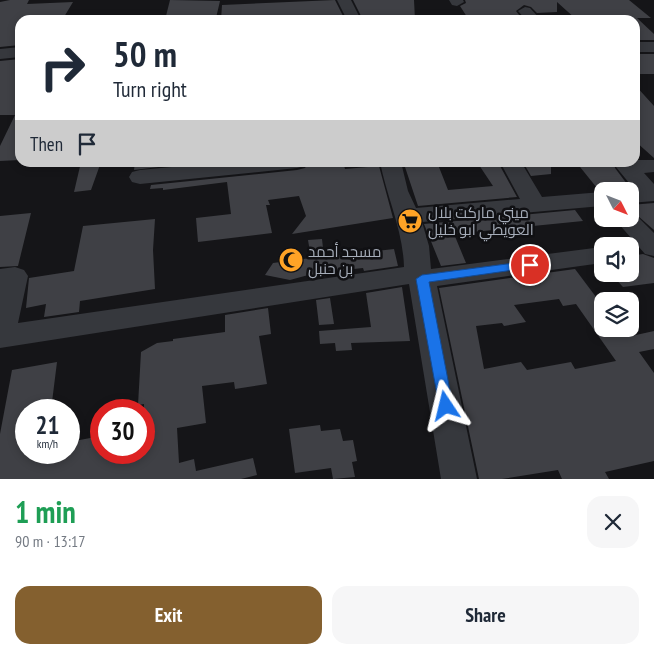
<!DOCTYPE html>
<html lang="en">
<head>
<meta charset="utf-8">
<style>
	:root { --surface:#fff; --page:#f6f6f7; --text:#1f2937; --muted:#747a83; --accent:#84602f }
	body { margin:0; font-family:"PT Sans Narrow",Cairo,sans-serif; background:var(--page); color:var(--text); height:100vh; display:flex; flex-direction:column; font-size:19px; white-space:nowrap }
	* { box-sizing:border-box; margin:0 }
	p { font-size:16px; color:var(--muted) }
	.icon { flex:none; width:28px; height:28px; fill:none; stroke:currentColor; stroke-width:2; stroke-linecap:round; stroke-linejoin:round }
	.map { position:relative; height:479px; overflow:hidden }
	.panel { display:flex; flex-direction:column; background:var(--surface); flex:1 }
	.panel>* { flex:none }
	.banner { position:absolute; left:15px; top:15px; width:625px; height:152px; border-radius:15px; box-shadow:0 2px 8px #0003; background:#fff; color:var(--text); overflow:hidden }
	.needle { width:32px; rotate:132deg }
	.buttons { position:absolute; left:594px; top:182px; display:grid; gap:10px }
	.buttons a { display:grid; place-items:center; width:45px; height:45px; border-radius:10px; background:var(--surface); box-shadow:0 2px 8px #0003; font-size:25px }
	.speed { position:absolute; left:15px; top:399px; display:flex; gap:10px; font-size:25px; font-weight:700; text-align:center }
	.speed>* { display:grid; place-content:center; width:65px; height:65px; border-radius:50%; background:var(--surface); box-shadow:0 2px 8px #0003; line-height:1 }
	.speed small { font-size:12px; font-weight:400 }
	.speed .limit { border:8px solid #d22; background:#fff; color:#111 }
	.pin { position:absolute; display:grid; place-items:center; width:42px; height:42px; color:#fff; margin:-21px; border:2px solid #fff; border-radius:50%; box-shadow:0 1px 5px #0007 }
	.me { position:absolute; width:55px; margin:-28px; rotate:350deg; stroke-linejoin:round; filter:drop-shadow(0 0 4px #0008) }
	.turn { display:flex; align-items:center; gap:18px; height:105px; padding:0 15px; font-size:22px }
	.turn .icon { width:65px; height:65px; stroke-width:2.5 }
	.turn b { display:block; font-size:35px; line-height:42px }
	.then { display:flex; align-items:center; height:48px; padding:0 15px; background:#0003; gap:10px; font-size:19px }
	.round { display:grid; place-items:center; flex:none; width:52px; height:52px; border-radius:15px; background:var(--page) }
	.overview { display:flex; align-items:center; justify-content:space-between; height:85px; padding:0 15px }
	h1 { font-size:30px; font-weight:600; line-height:38px; color:#1e9e55 }
	.primary-button { display:flex; gap:10px; margin-top:auto; padding:10px 15px }
	.primary-button a { flex:1; height:58px; border-radius:15px; background:var(--accent); color:#fff; font-size:20px; font-weight:600; line-height:58px; text-align:center }
	.primary-button a+a { background:var(--page); color:var(--text) }
	.map>svg:first-child { display:block }
	.building { fill:#3f4045; fill-rule:evenodd }
	.lines { fill:none; stroke-linecap:round; stroke-linejoin:round }
	.minor { fill:#36383d; fill-rule:evenodd }
	.route { fill:#1a73e8; stroke:#114b97 }
	.labels { text-anchor:middle; dominant-baseline:central; stroke-width:5; stroke-linejoin:round; paint-order:stroke }
	.poi-label { font-size:15px; fill:#a6adb9; stroke:#101013; text-anchor:start }
</style>
</head>
<body>
<div class="map">
<svg width="654" height="479" viewBox="0 0 654 479">
	<rect width="100%" height="100%" fill="#151518"/>
	<path class="building" d="M10,0H29L27,4L73,2L64,17L20,20V45L0,47V2Z
		M170,0L220,1L216,18L165,20Z
		M335,0L345,20H221L222,5Z
		M353,0H414L415,20H363Z
		M465,0H629L651,18H637L654,34V40H635V20H577L557,2V12L537,13L531,7L524,5L516,11L523,20H469L460,6L466,3Z
		M635,54H654V74H635Z
		M20,59V160L0,161V146L15,115H0V61Z
		M635,85L654,106V158L635,141Z
		M81,162H101L91,190L74,192Z
		M135,162H199L134,170Z
		M309,162H343L345,169L379,166L393,218L292,234L306,216L299,196L268,200L270,205H266L272,233L198,242L196,218L231,214L227,182L163,190V188L150,189L151,185L297,170L305,168Z
		M407,162H437L448,190L493,186L479,165L499,164L517,197L418,206L404,164Z
		M523,162H551V174L531,176Z
		M576,162H614L615,168L630,188L620,191H608L604,187L597,188Z
		M654,203V230L630,209V205Z
		M575,210L583,221L454,234L466,263L441,266L424,224Z
		M31,213L18,266L0,267V216Z
		M155,219L153,250L155,289L80,301L79,312L44,317L46,304L26,308L29,278L74,271L83,226Z
		M322,239L324,257L394,249L398,266L364,271L363,268L326,272L327,276L313,278L312,274L290,280L265,275L273,263L311,258L308,240Z
		M643,254L654,258V283L623,287L611,274H630V256Z
		M575,269L602,305V329H621L627,337L654,331V349L639,352L654,373V461L605,472L609,479H562L558,470L502,479H479L439,288ZM559,299L563,306L576,304L616,361L575,369L571,362L527,370L521,362L484,369L476,326L502,323L504,326L526,322L514,305Z
		M402,287L410,341L351,343L352,350L336,351L335,343L320,344L319,331L371,327L366,293Z
		M330,298L334,324L319,325L316,300Z
		M268,308L271,334L259,336L267,384L235,389L234,382L202,386L206,423L177,428L179,463L194,459L196,471L253,458L257,475L241,479H0V434L12,370L57,362L51,410H26V452H69V442L101,436V452H144V404L138,405L141,352L157,343L173,341V339L225,332V315Z
		M320,425L321,431L340,429L343,441L353,440L357,461L352,462L355,477L333,479L331,468L295,473L289,429Z"/>
	<g class="lines">
		<path class="minor" d="M337,0H351L361,20H347Z
			M449,0H463L464,2L457,6L452,5Z
			M525,7L530,8L541,20H526L518,11Z
			M635,42H654V52H635Z
			M20,47V57L0,59V49Z
			M635,160H654V172L644,173L654,184V201L630,203V191H622L634,189L616,167L619,162H635Z
			M224,162H307L304,166L297,168L140,184L132,182L129,177L132,172L140,170Z
			M380,162H401L408,191L416,208L520,199L500,162H521L542,197L602,192V206L422,222L429,246L431,269L602,247V263L437,286L477,479H441L409,284L0,348V269L15,267L24,270L28,276L18,323L404,267C403,230 387,198 380,162Z
			M630,216L639,218L654,233V256L645,254L618,223L621,219H630Z"/>
	</g>
	<path class="route" d="M530,261L536,265L535,267L429,282L453,406L451,411L446,413L440,411L416,279L422,275Z"/>
	<defs>
		<symbol id="supermarket-disc" viewBox="-11 -11 22 22"><circle r="9.5" fill="#ffa326" stroke="#101013"/><path d="M-6-5.5h2.5l.6 2H6L4.5 2H-2.5L-4.4-4H-6ZM-1.5 3.2a1.3 1.3 0 1 0 .1 0ZM3 3.2a1.3 1.3 0 1 0 .1 0Z" fill="#111"/></symbol>
		<symbol id="mosque-disc" viewBox="-11 -11 22 22"><circle r="9.5" fill="#ffa326" stroke="#101013"/><path d="M3.5-4.9A6 6 0 1 0 3.5 4.9A5 5 0 1 1 3.5-4.9Z" fill="#111"/></symbol>
	</defs>
	<g fill-rule="evenodd">
		<use href="#supermarket-disc" x="396" y="207" width="28" height="28"/>
		<use href="#mosque-disc" x="277" y="246" width="28" height="28"/>
	</g>
	<g class="labels">
		<g class="poi-label">
			<text x="428" y="212">ميني ماركت بلال<tspan x="428" dy="17">العويطي ابو خليل</tspan></text>
			<text x="308" y="251">مسجد أحمد<tspan x="308" dy="17">بن حنبل</tspan></text>
		</g>
	</g>
</svg>
<div class="buttons">
<a><svg class="needle" viewBox="-14 -14 28 28"><path d="M0-13l5 13h-10z" fill="#e53935"/><path d="M0 13l5-13h-10z" fill="#747a83"/></svg></a>
<a><svg class="icon" aria-label="sound" viewBox="0 0 24 24"><path d="M4 9h4l5-4v14l-5-4H4zM17 9q2 3 0 6"/></svg></a>
<a><svg class="icon" aria-label="layers" viewBox="0 0 24 24"><path d="M12 4l9 5-9 5-9-5zM3 14l9 5 9-5"/></svg></a>
</div>
<div class="speed"><div>21<small>km/h</small></div><div class="limit">30</div></div>
<div class="pin" style="left:530px;top:265px;background:#d93025"><svg class="icon" aria-label="arrive" viewBox="0 0 24 24"><path d="M6 21V4h12l-3 4 3 4H6"/></svg></div>
<svg class="me" style="left:446px;top:406px" viewBox="-20 -20 40 40"><path d="M0-17L14 15 0 8-14 15z" fill="#1a73e8" stroke="#fff" stroke-width="4"/></svg>
<div class="banner">
<div class="turn"><svg class="icon" aria-label="right" viewBox="0 0 24 24"><path d="M7 20v-9h11M14 6l5 5-5 5"/></svg><div><b>50 m</b>Turn right</div></div>
<div class="then">Then<svg class="icon" aria-label="arrive" viewBox="0 0 24 24"><path d="M6 21V4h12l-3 4 3 4H6"/></svg></div>
</div>
</div>
<section class="panel">
<div class="overview"><div><h1>1 min</h1><p>90 m · 13:17</p></div><a class="round"><svg class="icon" aria-label="close" viewBox="0 0 24 24"><path d="M6 6l12 12M18 6L6 18"/></svg></a></div>
<div class="primary-button"><a>Exit</a><a>Share</a></div>
</section>
</body>
</html>
